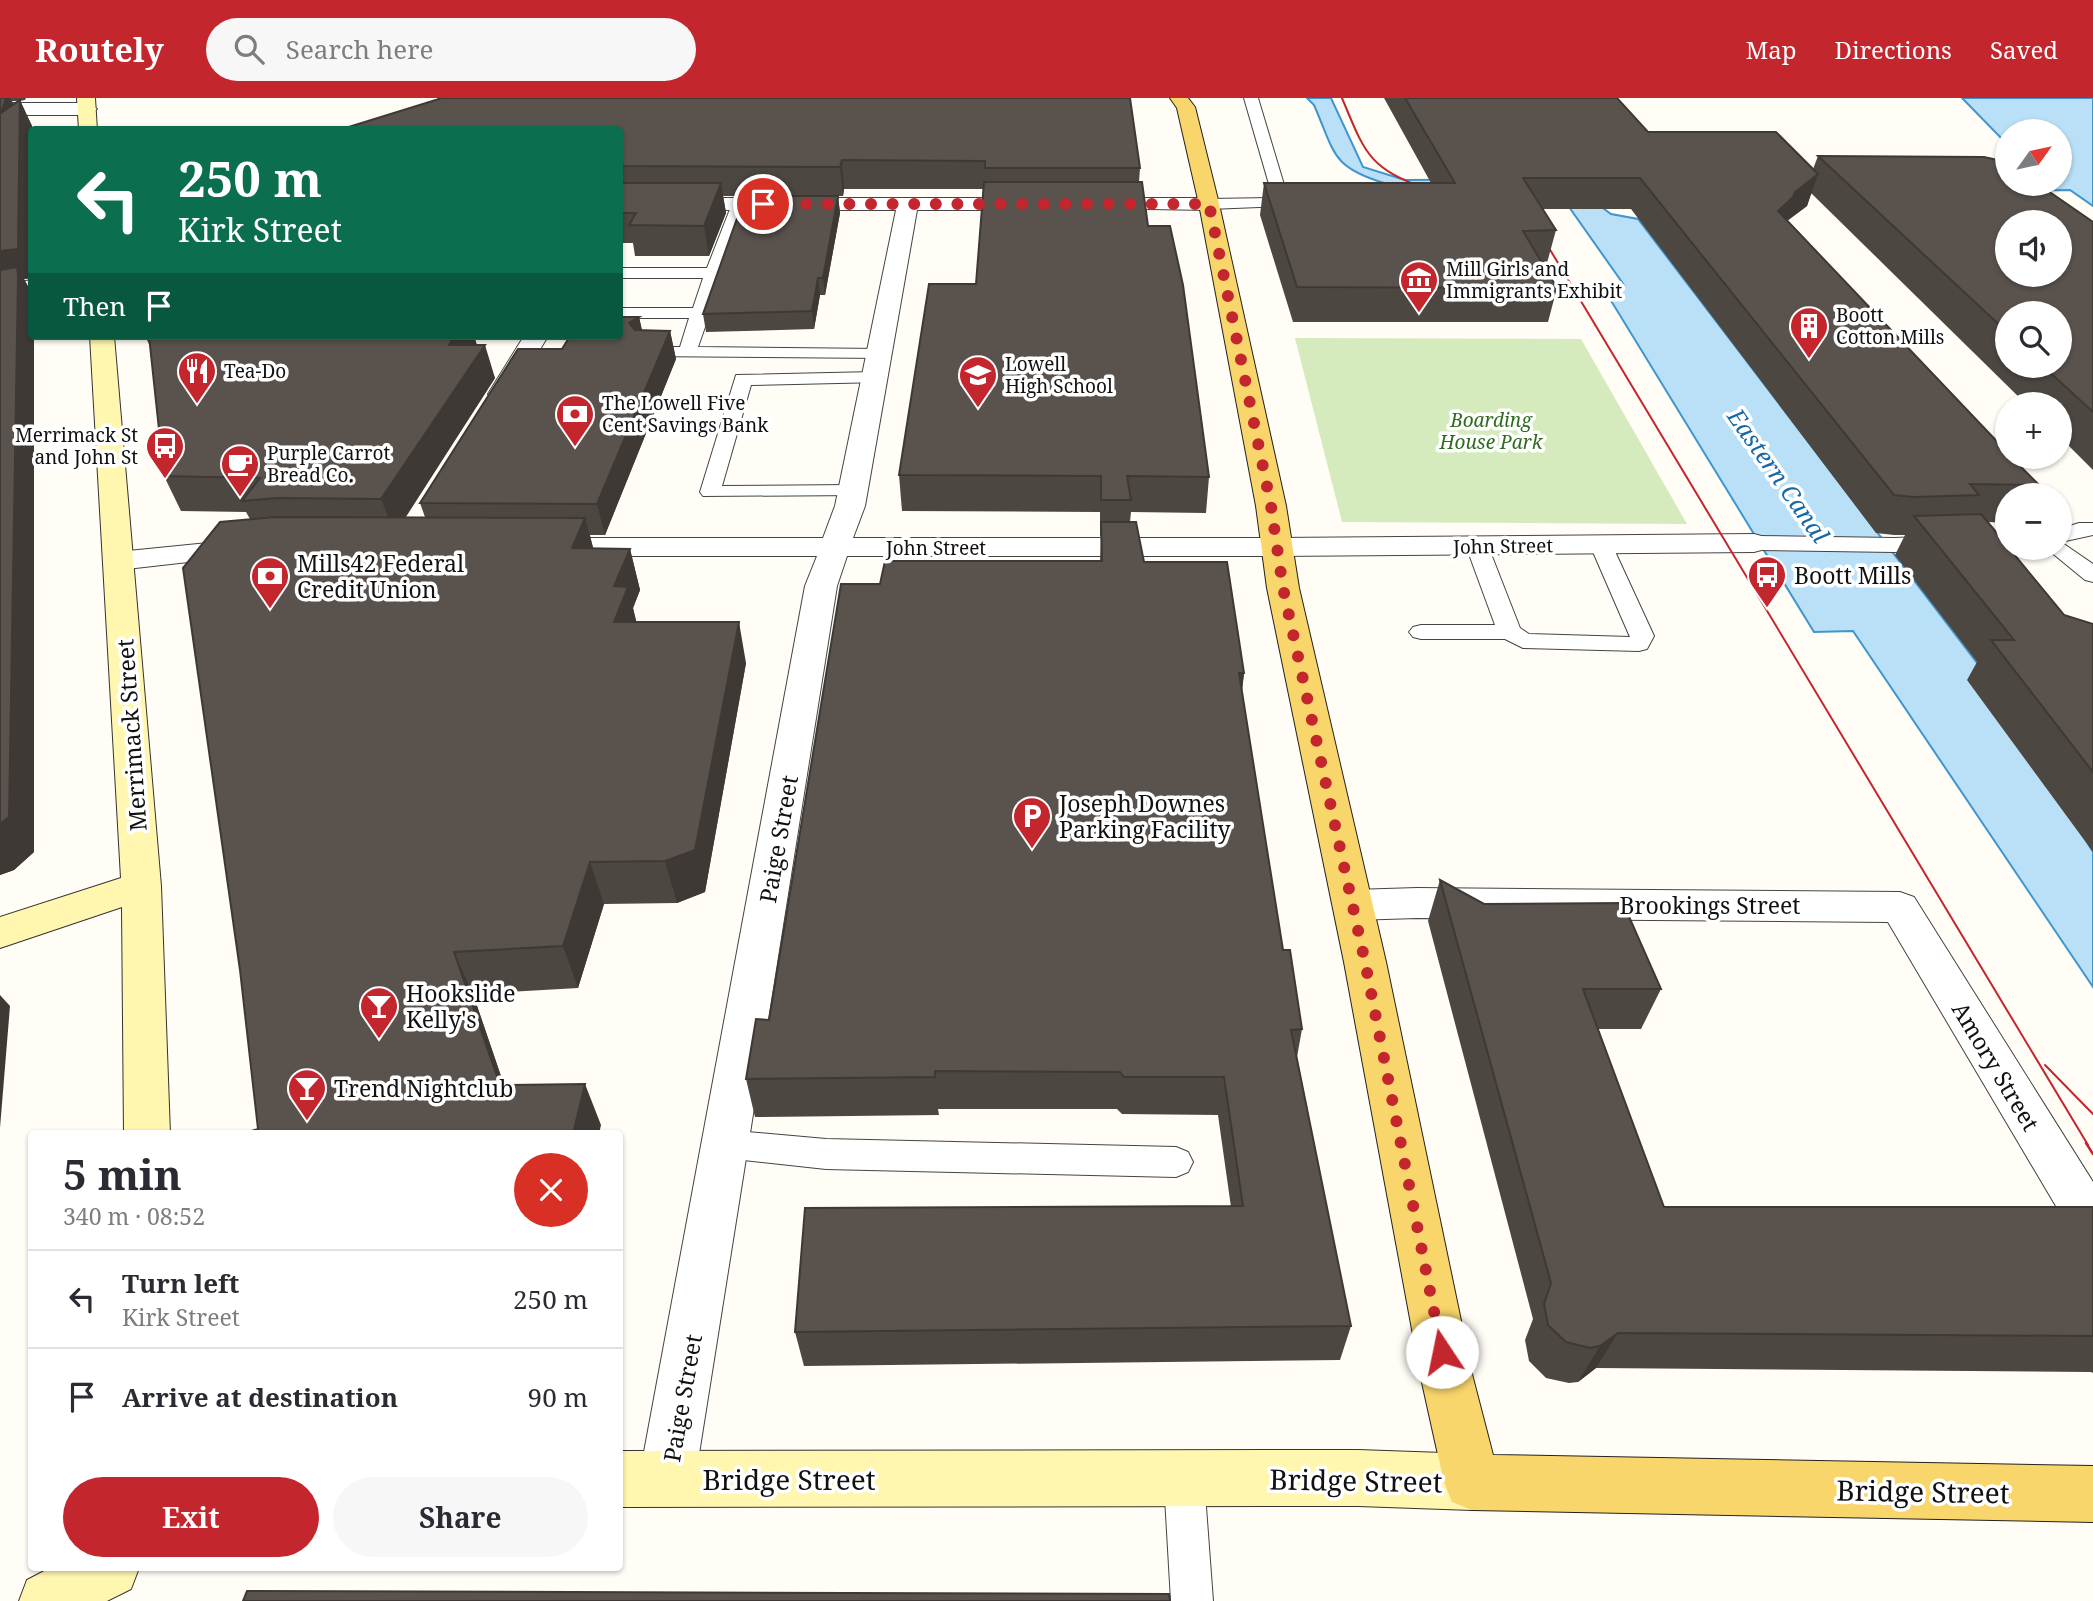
<!DOCTYPE html>
<html lang="en">
<head>
<meta charset="utf-8">
<style>
	:root { --surface:#fff; --page:#f7f7f7; --text:#2b2b33; --muted:#7c7c81; --line:#e1e1e2; --accent:#c4262e }
	body { margin:0; font-family:"Noto Serif",serif; background:var(--page); color:var(--text); height:100vh; display:flex; flex-direction:column; font-size:26px; white-space:nowrap }
	* { box-sizing:border-box; margin:0 }
	p { font-size:23px; color:var(--muted) }
	.icon { flex:none; width:38px; height:38px; fill:none; stroke:currentColor; stroke-width:2; stroke-linecap:round; stroke-linejoin:round }
	.map { position:relative; flex:1; overflow:hidden }
	.side { position:absolute; left:28px; top:1032px; width:595px; height:441px; display:flex; flex-direction:column; background:var(--surface); border-radius:7px; box-shadow:0 2px 5px #0004 }
	.side>* { flex:none }
	.guide { position:absolute; left:28px; top:28px; width:595px; height:214px; border-radius:7px; box-shadow:0 2px 5px #0004; background:#0b6e4f; color:#fff; overflow:hidden }
	.needle { width:46px; rotate:57deg }
	.controls { position:absolute; left:1995px; top:21px; display:grid; gap:14px }
	.controls a { display:grid; place-items:center; width:77px; height:77px; border-radius:50%; background:var(--surface); box-shadow:0 2px 5px #0004; font-size:35px }
	.pin { position:absolute; display:grid; place-items:center; width:60px; height:60px; color:#fff; margin:-30px; border:4px solid #fff; border-radius:50%; box-shadow:0 2px 7px #0007 }
	.me { position:absolute; width:77px; margin:-38px; rotate:349deg; stroke-linejoin:round; filter:drop-shadow(0 0 5px #0008) }
	.turn { display:flex; align-items:center; gap:24px; height:147px; padding:0 35px; font-size:32px }
	.turn .icon { width:91px; height:91px; stroke-width:2.5 }
	.turn b { display:block; font-size:49px; line-height:60px }
	.then { display:flex; align-items:center; height:66px; padding:0 35px; background:#0003; gap:14px; font-size:26px }
	.round { display:grid; place-items:center; flex:none; width:74px; height:74px; border-radius:37px; background:var(--page) }
	.overview { display:flex; align-items:center; justify-content:space-between; height:119px; padding:0 35px }
	h1 { font-size:42px; font-weight:700; line-height:52px }
	.button { display:flex; gap:14px; margin-top:auto; padding:14px 35px }
	.button a { flex:1; height:80px; border-radius:42px; background:var(--accent); color:#fff; font-size:28px; font-weight:700; line-height:80px; text-align:center }
	.button a+a { background:var(--page); color:var(--text) }
	ul { padding:0; list-style:none }
	li { display:flex; align-items:center; gap:21px; height:98px; padding:0 35px; border-top:2px solid var(--line) }
	li div { flex:1 }
	li b { display:block; font-size:26px }
	li em { font-style:normal }
	header { display:flex; align-items:center; gap:42px; box-sizing:border-box; height:98px; padding:0 35px; background:var(--accent); color:#fff }
	header strong { font-size:33px }
	nav { display:flex; gap:38px; margin-inline-start:auto; font-size:24px }
	.search { width:490px; height:63px; background:var(--page); display:flex; align-items:center; gap:18px; box-sizing:border-box; padding:0 24px; border-radius:38px; color:var(--muted); font-size:26px }
	.map>svg:first-child { display:block }
	.green { fill:#d5ebbd }
	.water { fill:#b9e0f7; stroke:#3f96cf; stroke-width:2 }
	.lines { fill:none; stroke-linecap:round; stroke-linejoin:round }
	.service-casing { stroke:#444; stroke-width:2 }
	.minor-casing { stroke:#444; stroke-width:2 }
	.tertiary-casing { stroke:#444; stroke-width:2 }
	.secondary-casing { stroke:#333; stroke-width:2 }
	.primary-casing { stroke:#222; stroke-width:2 }
	.service { fill:#fff; fill-rule:evenodd }
	.minor { fill:#fff; fill-rule:evenodd }
	.tertiary { fill:#fff; fill-rule:evenodd }
	.secondary { fill:#fff6b0; fill-rule:evenodd }
	.primary { fill:#f9d66b; fill-rule:evenodd }
	.tram-far1 { stroke:#c4262e; stroke-width:2 }
	.tram { stroke:#c4262e; stroke-width:2.5 }
	.wall { fill:#4d4742; fill-rule:evenodd }
	.shaded-wall { fill:#3f3936 }
	.building { fill:#5a524d; stroke:#3f3936; stroke-width:2; fill-rule:evenodd }
	.route { stroke:#c4262e; stroke-width:12; stroke-dasharray:0 21.6 }
	.labels { text-anchor:middle; dominant-baseline:central; stroke-width:7; stroke-linejoin:round; paint-order:stroke }
	.far-poi-label { font-size:19px; fill:#111; stroke:#fff; text-anchor:start }
	.far-park-label { font-size:19px; font-style:italic; fill:#2f6b1f; stroke:#fff }
	.far-street-label { font-size:19px; fill:#111; stroke:#fff }
	.poi-label { font-size:23px; fill:#111; stroke:#fff; text-anchor:start }
	.street-label { font-size:23px; fill:#111; stroke:#fff }
	.water-label { font-size:24px; font-style:italic; fill:#1768a6; stroke:#fff }
	.near-street-label { font-size:28px; fill:#111; stroke:#fff }
</style>
</head>
<body>
<header>
<strong>Routely</strong>
<div class="search"><svg class="icon" aria-label="search" viewBox="0 0 24 24"><circle cx="10" cy="10" r="6"/><path d="M15 15l6 6"/></svg>Search here</div>
<nav><a>Map</a><a>Directions</a><a>Saved</a></nav>
</header>
<div class="map">
<svg width="2093" height="1503" viewBox="0 0 2093 1503">
	<rect width="100%" height="100%" fill="#fffdf5"/>
	<path class="green" d="M1295,240L1581,241L1687,426L1342,424Z"/>
	<path class="water" d="M1307,0H1331L1363,69L1405,82L1905,79L2007,86H2060V33H2007V46L1962,0H2093V108L2070,92L1585,97L1611,116L1638,121L1990,582L2093,754V889L1853,533L1814,534L1602,188L1624,187L1557,92L1384,85C1331,69 1335,55 1314,7Z"/>
	<g class="lines">
		<defs>
			<path id="service" d="M1244,0H1258L1288,100L1305,101L1308,104L1305,107L1209,111L1201,106L1209,101L1273,100Z
				M740,101L748,106L698,249L879,251L885,252L888,256L885,260L641,258L638,254L647,249H680L689,220H620V210H693L703,180H620V170H707L732,106Z
				M875,274L884,280L882,284L751,287L722,388L854,387L861,389L864,393L861,397L703,398L700,394L736,277Z
				M2079,425H2093V437L2061,444L2093,466V484L2085,482L2046,450H2060V431Z
				M2007,436V450L1894,454L1754,452L1746,450L1743,445L1746,440L1754,438L1894,440Z
				M1601,440L1609,442L1612,447L1654,538L1647,551L1639,553L1523,550L1505,541H1421L1413,539L1409,534L1413,529L1421,527H1495L1466,448L1469,443H1485L1488,448L1520,530L1529,536L1630,539L1590,447L1593,442Z
				M725,1032L826,1041L1176,1049L1188,1054L1193,1064L1188,1074L1176,1079L826,1071L725,1060L713,1056L708,1046L713,1036Z
				M1184,1362L1198,1368L1204,1382L1213,1503H1171L1164,1382L1170,1368Z"/>
			<path id="minor" d="M524,238H548L510,302L501,304L492,302L488,296Z
				M1754,436L1765,439L1769,445L1765,451L1754,454L1277,458L1266,455L1262,449L1266,443L1277,440Z
				M1417,790L1900,794L1914,799L2093,1084V1149L2076,1142L1888,824L1417,820L1353,822L1339,817L1333,807L1339,797L1353,792Z"/>
			<path id="tertiary" d="M0,5H88L97,11L88,17H0Z
				M620,100H1034L1041,102L1044,106L1041,110L1034,112H917L865,408L853,440H1277L1288,443L1292,449L1288,455L1277,458H847L837,488L695,1381L687,1401L667,1409L647,1401L639,1381L805,488L817,458H542L531,455L527,449L531,443L542,440H823L835,408L896,112H620Z
				M1094,100H1209L1216,102L1219,106L1216,110L1209,112L1087,110L1084,106L1087,102Z
				M32,182V196L0,201V187Z
				M248,441L259,444L263,450L259,456L118,472L107,470L103,463L107,456L118,454Z"/>
			<path id="secondary" d="M77,0H95L97,32H79Z
				M90,238H114L161,788L170,1036H124L122,809L0,850V819L121,780Z
				M1358,1352L1472,1356L1492,1364L1500,1384L1492,1404L1472,1412L1358,1408L620,1409V1353Z
				M50,1470H139L131,1491L107,1503H19L27,1482Z"/>
			<path id="primary" d="M1170,0H1188L1195,9L1219,106L1286,408L1299,490L1386,864L1473,1280L1493,1357L2093,1368V1424L1472,1412L1452,1404L1444,1384L1421,1280L1344,864L1267,490L1256,408L1199,106L1177,10Z"/>
		</defs>
		<use href="#service" class="service-casing"/>
		<use href="#minor" class="minor-casing"/>
		<use href="#tertiary" class="tertiary-casing"/>
		<use href="#secondary" class="secondary-casing"/>
		<use href="#primary" class="primary-casing"/>
		<use href="#service" class="service"/>
		<use href="#minor" class="minor"/>
		<use href="#tertiary" class="tertiary"/>
		<use href="#secondary" class="secondary"/>
		<use href="#primary" class="primary"/>
		<path class="tram-far1" d="M1342,0C1365,55 1368,70 1427,91
			M1540,135L2088,1047
			M2045,967L2093,1016"/>
		<path class="tram" d="M2086,1045L2093,1056"/>
	</g>
	<path class="wall" d="M0,0H26L25,2L20,3L32,28V180L24,181L32,196V238H34V754L14,772L0,777ZM12,3H20L14,7Z
		M1384,0H1617L1648,34L1813,71L1818,58L2093,124V372L2060,339V306H2026L1811,95L1807,108L1787,123L2039,387L2033,397H2007V425L1988,424L2064,517L2093,526V754L1967,582L1977,564L1895,457L1905,437H1894L1876,435L1631,111H1542L1556,132L1547,165H1543L1557,190L1548,224H1293L1260,117L1264,85H1431ZM2007,215L2060,268H2007Z
		M620,32L1140,70L1139,84L1148,128L1209,379L1206,415L1131,414L1130,424L1144,464L1244,575L1242,594L1283,852L1302,931L1297,959L1351,1228L1340,1262L804,1268L795,1234L1231,1109L1218,1017L1122,1016L1117,1011H938L939,1017L755,1019L746,981L769,922L880,486L1100,463L1101,438H1100V414L902,413L899,377L976,186L983,91H844L843,98H838L840,115L825,197H820L814,231L706,234L703,216L827,98H723L726,115L709,158H635L633,145H620Z
		M639,219L642,232L670,233L676,261L605,437H590L593,451H630L640,492L633,510L636,524L746,565L705,794L677,805L604,806L578,890L473,896L504,987L601,1027L258,1031L250,421L246,414L181,413L164,378L150,248L145,238H474L477,247L495,280L405,419H425L420,405L562,251Z
		M1440,782L1484,806L1661,891L1641,931H1598L1664,1109H2093V1275L2091,1274L1596,1270L1578,1284L1569,1285L1546,1280L1529,1263L1525,1242L1533,1221L1428,823Z"/>
	<path class="shaded-wall" d="M6,0H10L20,20L1,15Z
		M20,2L32,28V180L24,181L32,196V238H34V754L14,772L0,777V153Z
		M842,62L844,91L843,98L840,69Z
		M1818,76L1807,108L1784,125L1778,113L1795,94Z
		M721,85L726,115L709,158L704,128Z
		M838,98L840,115L825,197L823,180Z
		M818,180L820,197L814,231L812,213Z
		M639,219L645,247L629,225Z
		M670,233L676,261L605,437L597,406Z
		M455,238H474L478,251L449,247Z
		M485,247L495,280L395,436L381,401Z
		M585,420L596,460L572,450Z
		M630,451L640,492L633,510L638,530L614,524V488Z
		M739,524L746,565L705,794L677,805L665,763Z
		M1239,575H1244L1239,613Z
		M590,764L604,806L578,890L563,848Z
		M454,854L473,896L518,1028L500,987Z
		M0,897L10,908L0,1030Z
		M585,986L601,1027L599,1036H573Z
		M1618,1235L1596,1270L1578,1284L1600,1248Z"/>
	<path class="building" d="M0,0H6L1,15L20,2L18,151L0,153Z
		M438,0H1130L1140,70H985V63L842,62L840,69L620,68V32H339L439,1Z
		M1405,0H1617L1648,34H1776L1818,76L1795,94L1793,99L1778,113L2007,354V359H2011L2039,387L1970,386L1979,397L1913,399L1894,397L1640,80H1523L1556,132L1523,133L1557,190L1297,189L1264,85H1455Z
		M1818,58L1984,59L2007,64V86H2038L2093,124V314L2043,268H2060V215H2007V234ZM2007,124H2060V177H2007Z
		M984,84H1142L1148,128H1170L1183,187L1209,379L1127,378L1131,402H1101V378L899,377L929,186H976Z
		M620,85H721L704,128L629,127L636,115H620Z
		M745,98H838L823,180H818L812,213L703,216Z
		M17,169L18,178L9,719L0,726V172Z
		M620,219H639L629,225L635,232L670,233L597,406L420,405L518,251H562L570,238H620Z
		M149,238H455L449,247H485L381,401L277,400L242,403L260,380L164,378Z
		M1981,416L2007,447V450H2009L2064,517L2093,526V674L1991,542H2014L1914,418Z
		M275,419L585,420L572,450L630,451L614,488L628,489L614,524H739L695,752L665,763L590,764L563,848L454,854L500,987L585,986L573,1036H242L258,1031L240,872L183,470L220,424Z
		M1101,424H1136L1144,464H1227L1244,575H1239L1283,852H1290L1302,931L1291,932L1351,1228L795,1234L805,1110L1243,1108L1224,979H1124L1120,974L935,973V979L746,981L756,921L769,922L841,486H880L885,463H1102Z
		M1440,782L1484,806L1623,805L1661,891H1583L1664,1109H2093V1238L1618,1235L1600,1248L1590,1250L1566,1244L1548,1227L1544,1206L1551,1185Z
		M247,1493L1169,1496L1170,1503H243Z"/>
	<g class="lines">
		<path class="route" d="M763,106H1209L1271,408L1283,490L1365,864L1442,1254"/>
	</g>
	<defs>
		<symbol id="museum-pin" viewBox="-11 -11 22 30"><path d="M0 17L-7.5 6A9.5 9.5 0 1 1 7.5 6Z" fill="#c4262e" stroke="#fff"/><path d="M0-6L6-3V-2H-6V-3ZM-5-1h2V3h-2ZM-1-1h2V3h-2ZM3-1h2V3H3ZM-6 4H6V6H-6Z" fill="#fff"/></symbol>
		<symbol id="building-pin" viewBox="-11 -11 22 30"><path d="M0 17L-7.5 6A9.5 9.5 0 1 1 7.5 6Z" fill="#c4262e" stroke="#fff"/><path d="M-4-6H4V6H1V3H-1V6H-4ZM-2.5-4.3h1.7v1.8h-1.7ZM.8-4.3h1.7v1.8H.8ZM-2.5-1h1.7V.8h-1.7ZM.8-1h1.7V.8H.8Z" fill="#fff"/></symbol>
		<symbol id="restaurant-pin" viewBox="-11 -11 22 30"><path d="M0 17L-7.5 6A9.5 9.5 0 1 1 7.5 6Z" fill="#c4262e" stroke="#fff"/><path d="M-5-6h1v4h1v-4h1v4h1v-4h1v5L-1.5 .5V6h-2V.5L-5-1ZM5-6V6H3V1.5H1.5Q1.5-4 5-6Z" fill="#fff"/></symbol>
		<symbol id="school-pin" viewBox="-11 -11 22 30"><path d="M0 17L-7.5 6A9.5 9.5 0 1 1 7.5 6Z" fill="#c4262e" stroke="#fff"/><path d="M0-5L7-2L0 1L-7-2ZM-4 1L0 2.5L4 1V4Q0 6-4 4Z" fill="#fff"/></symbol>
		<symbol id="bank-pin" viewBox="-11 -11 22 30"><path d="M0 17L-7.5 6A9.5 9.5 0 1 1 7.5 6Z" fill="#c4262e" stroke="#fff"/><path d="M-6-4H6V4H-6ZM0-2.3a2.3 2.3 0 1 0 0 4.6a2.3 2.3 0 1 0 0-4.6Z" fill="#fff"/></symbol>
		<symbol id="bus-pin" viewBox="-11 -11 22 30"><path d="M0 17L-7.5 6A9.5 9.5 0 1 1 7.5 6Z" fill="#c4262e" stroke="#fff"/><path d="M-5-6H5V4H4V6H2V4H-2V6H-4V4H-5ZM-3.5-4V0h7V-4ZM-3.5 1.2v1.5H-2V1.2ZM2 1.2v1.5H3.5V1.2Z" fill="#fff"/></symbol>
		<symbol id="cafe-pin" viewBox="-11 -11 22 30"><path d="M0 17L-7.5 6A9.5 9.5 0 1 1 7.5 6Z" fill="#c4262e" stroke="#fff"/><path d="M-5.5-4.5H6V0H3Q3 3.5 0 3.5H-2.5Q-5.5 3.5-5.5 0ZM3-3.2v2h1.7v-2ZM-6 4.5H4V6H-6Z" fill="#fff"/></symbol>
		<symbol id="parking-pin" viewBox="-11 -11 22 30"><path d="M0 17L-7.5 6A9.5 9.5 0 1 1 7.5 6Z" fill="#c4262e" stroke="#fff"/><path d="M-3.5-5.5H1a3.5 3.5 0 0 1 0 7H-1V5.5H-3.5ZM-1-3.4V-.6H.8a1.4 1.4 0 0 0 0-2.8Z" fill="#fff"/></symbol>
		<symbol id="bar-pin" viewBox="-11 -11 22 30"><path d="M0 17L-7.5 6A9.5 9.5 0 1 1 7.5 6Z" fill="#c4262e" stroke="#fff"/><path d="M-6-5H6L.8 .8V4.5H3.5V6h-7V4.5H-.8V.8Z" fill="#fff"/></symbol>
	</defs>
	<g fill-rule="evenodd">
		<use href="#museum-pin" x="1397" y="160" width="44" height="60"/>
		<use href="#building-pin" x="1787" y="206" width="44" height="60"/>
		<use href="#restaurant-pin" x="175" y="251" width="44" height="60"/>
		<use href="#school-pin" x="956" y="255" width="44" height="60"/>
		<use href="#bank-pin" x="553" y="294" width="44" height="60"/>
		<use href="#bus-pin" x="143" y="326" width="44" height="60"/>
		<use href="#cafe-pin" x="218" y="344" width="44" height="60"/>
		<use href="#bus-pin" x="1745" y="455" width="44" height="60"/>
		<use href="#bank-pin" x="248" y="456" width="44" height="60"/>
		<use href="#parking-pin" x="1010" y="696" width="44" height="60"/>
		<use href="#bar-pin" x="357" y="886" width="44" height="60"/>
		<use href="#bar-pin" x="285" y="968" width="44" height="60"/>
	</g>
	<g class="labels">
		<g class="far-poi-label">
			<text x="1446" y="171">Mill Girls and<tspan x="1446" dy="22">Immigrants Exhibit</tspan></text>
			<text x="1836" y="217">Boott<tspan x="1836" dy="22">Cotton Mills</tspan></text>
			<text x="1005" y="266">Lowell<tspan x="1005" dy="22">High School</tspan></text>
			<text x="224" y="273">Tea-Do</text>
			<text x="602" y="305">The Lowell Five<tspan x="602" dy="22">Cent Savings Bank</tspan></text>
			<text x="138" y="337" text-anchor="end">Merrimack St<tspan x="138" dy="22">and John St</tspan></text>
			<text x="267" y="355">Purple Carrot<tspan x="267" dy="22">Bread Co.</tspan></text>
		</g>
		<g class="far-park-label">
			<text x="1491" y="322">Boarding<tspan x="1491" dy="22">House Park</tspan></text>
		</g>
		<g class="far-street-label">
			<text transform="translate(1503 448) rotate(-1)">John Street</text>
			<text x="936" y="450">John Street</text>
		</g>
		<g class="poi-label">
			<text x="297" y="465">Mills42 Federal<tspan x="297" dy="26">Credit Union</tspan></text>
			<text x="1794" y="477">Boott Mills</text>
			<text x="1059" y="705">Joseph Downes<tspan x="1059" dy="26">Parking Facility</tspan></text>
			<text x="406" y="895">Hookslide<tspan x="406" dy="26">Kelly's</tspan></text>
			<text x="334" y="990">Trend Nightclub</text>
		</g>
		<g class="street-label">
			<text transform="translate(131 637) rotate(-94)">Merrimack Street</text>
			<text transform="translate(778 741) rotate(-80)">Paige Street</text>
			<text x="1710" y="807">Brookings Street</text>
			<text transform="translate(1996 968) rotate(59)">Amory Street</text>
			<text transform="translate(682 1300) rotate(-80)">Paige Street</text>
		</g>
		<g class="water-label">
			<text transform="translate(1779 377) rotate(55)">Eastern Canal</text>
		</g>
		<g class="near-street-label">
			<text x="789" y="1381">Bridge Street</text>
			<text transform="translate(1356 1382) rotate(1)">Bridge Street</text>
			<text transform="translate(1923 1393) rotate(1)">Bridge Street</text>
		</g>
	</g>
</svg>
<div class="controls">
<a><svg class="needle" viewBox="-14 -14 28 28"><path d="M0-13l5 13h-10z" fill="#e53935"/><path d="M0 13l5-13h-10z" fill="#7c7c81"/></svg></a>
<a><svg class="icon" aria-label="sound" viewBox="0 0 24 24"><path d="M4 9h4l5-4v14l-5-4H4zM17 9q2 3 0 6"/></svg></a>
<a><svg class="icon" aria-label="search" viewBox="0 0 24 24"><circle cx="10" cy="10" r="6"/><path d="M15 15l6 6"/></svg></a>
<a>+</a>
<a>−</a>
</div>
<div class="pin" style="left:763px;top:106px;background:#d93025"><svg class="icon" aria-label="arrive" viewBox="0 0 24 24"><path d="M6 21V4h12l-3 4 3 4H6"/></svg></div>
<svg class="me" style="left:1442px;top:1254px" viewBox="-20 -20 40 40"><circle r="19" fill="#fff"/><path d="M0-13L10 11 0 6-10 11z" fill="#c4262e"/></svg>
<div class="guide">
<div class="turn"><svg class="icon" aria-label="left" viewBox="0 0 24 24"><path d="M17 20v-9H6M10 6l-5 5 5 5"/></svg><div><b>250 m</b>Kirk Street</div></div>
<div class="then">Then<svg class="icon" aria-label="arrive" viewBox="0 0 24 24"><path d="M6 21V4h12l-3 4 3 4H6"/></svg></div>
</div>
<section class="side">
<div class="overview"><div><h1>5 min</h1><p>340 m · 08:52</p></div><a class="round" style="background:#d93025;color:#fff"><svg class="icon" aria-label="close" viewBox="0 0 24 24"><path d="M6 6l12 12M18 6L6 18"/></svg></a></div>
<ul>
<li><svg class="icon" aria-label="left" viewBox="0 0 24 24"><path d="M17 20v-9H6M10 6l-5 5 5 5"/></svg><div><b>Turn left</b><p>Kirk Street</p></div><em>250 m</em></li>
<li><svg class="icon" aria-label="arrive" viewBox="0 0 24 24"><path d="M6 21V4h12l-3 4 3 4H6"/></svg><div><b>Arrive at destination</b></div><em>90 m</em></li>
</ul>
<div class="button"><a>Exit</a><a>Share</a></div>
</section>
</div>
</body>
</html>
